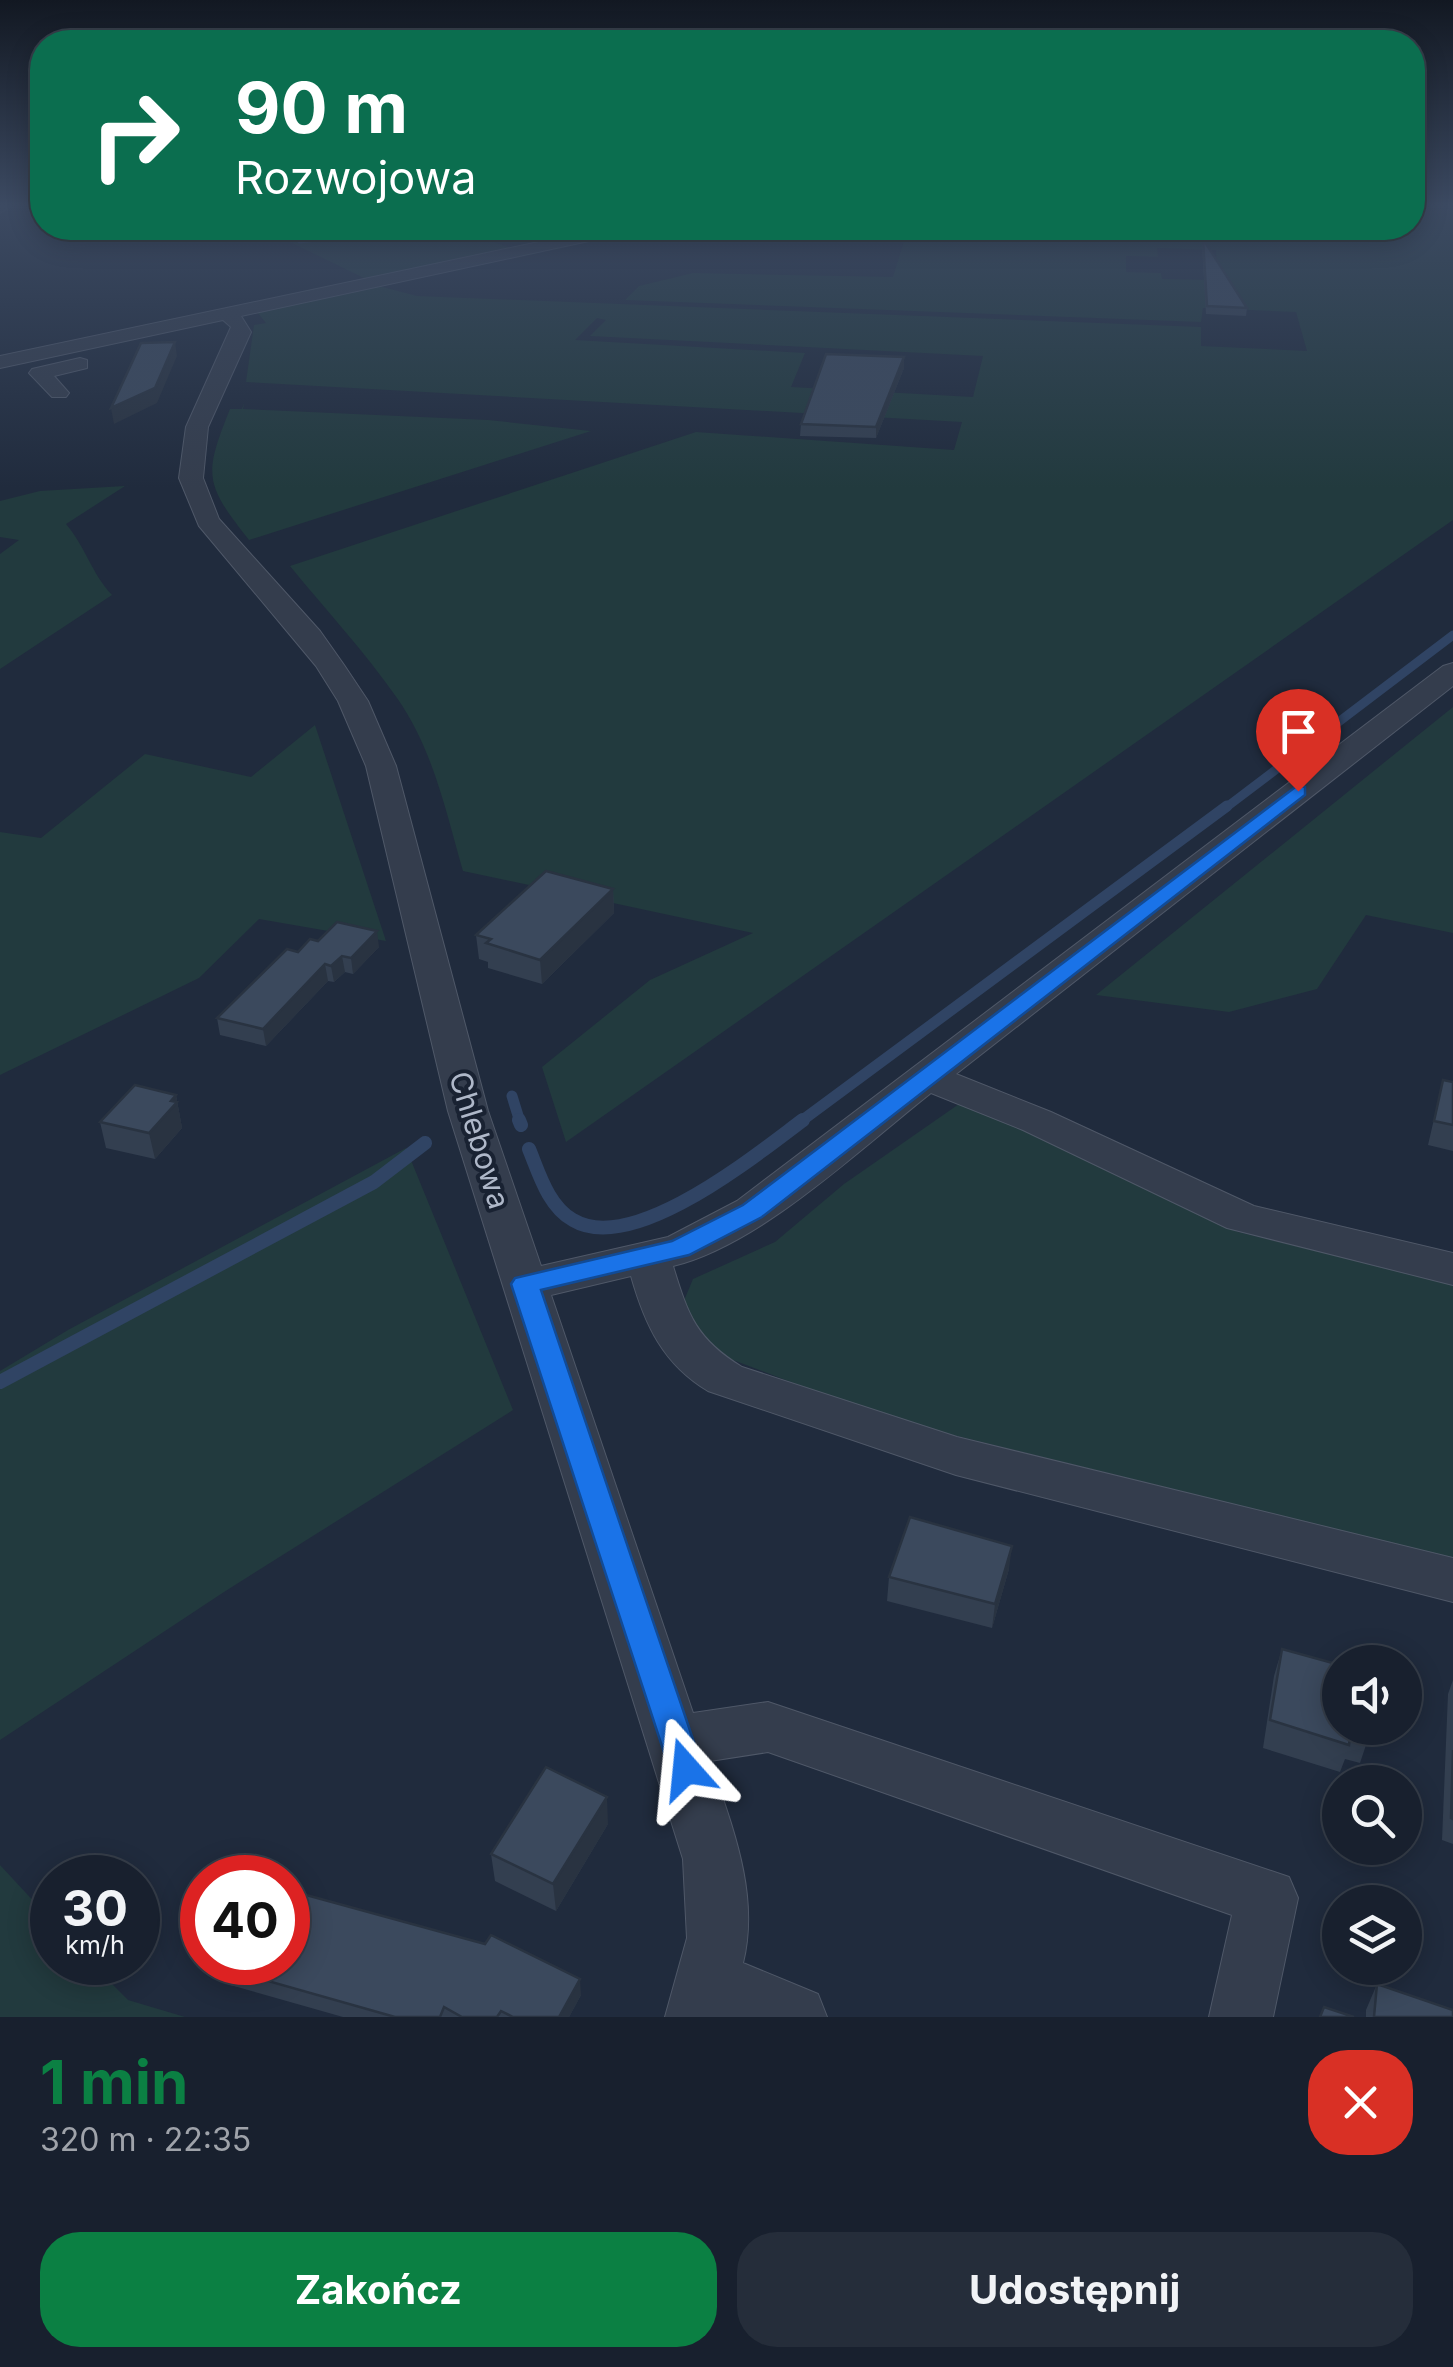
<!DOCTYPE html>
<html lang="pl">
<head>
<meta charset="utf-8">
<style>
	:root { --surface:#18202e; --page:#252d3a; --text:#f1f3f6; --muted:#9fa3aa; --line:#363e4a; --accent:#0b8043 }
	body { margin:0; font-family:Inter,sans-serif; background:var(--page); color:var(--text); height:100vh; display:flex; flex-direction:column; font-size:38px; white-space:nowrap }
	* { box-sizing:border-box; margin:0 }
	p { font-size:32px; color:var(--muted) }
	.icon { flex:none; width:55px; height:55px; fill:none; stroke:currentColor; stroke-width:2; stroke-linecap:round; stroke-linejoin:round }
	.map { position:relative; height:2017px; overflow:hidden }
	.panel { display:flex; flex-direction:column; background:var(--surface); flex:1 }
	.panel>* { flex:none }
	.banner { position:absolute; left:30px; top:30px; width:1395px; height:210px; border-radius:40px; box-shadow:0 5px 25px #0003,0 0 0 2px var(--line); background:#0b6e4f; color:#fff; overflow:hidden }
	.buttons { position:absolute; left:1322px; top:1645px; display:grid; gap:20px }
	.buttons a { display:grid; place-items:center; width:100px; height:100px; border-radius:50%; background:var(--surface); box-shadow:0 5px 25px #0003,0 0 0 2px var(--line); font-size:50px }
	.speed { position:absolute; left:30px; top:1855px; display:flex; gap:20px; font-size:50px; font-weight:700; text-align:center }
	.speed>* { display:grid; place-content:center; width:130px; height:130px; border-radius:50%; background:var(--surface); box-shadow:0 5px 25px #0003,0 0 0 2px var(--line); line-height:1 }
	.speed small { font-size:25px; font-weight:400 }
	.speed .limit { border:15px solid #d22; background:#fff; color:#111 }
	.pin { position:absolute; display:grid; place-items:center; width:85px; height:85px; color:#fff; margin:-102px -42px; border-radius:50% 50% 50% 0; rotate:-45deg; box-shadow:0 0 10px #0007 }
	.pin .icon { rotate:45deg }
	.me { position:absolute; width:110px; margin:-55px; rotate:342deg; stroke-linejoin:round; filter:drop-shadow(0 0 8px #0008) }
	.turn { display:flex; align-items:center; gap:35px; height:210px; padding:0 40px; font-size:45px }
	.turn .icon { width:130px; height:130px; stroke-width:2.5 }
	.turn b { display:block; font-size:70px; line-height:85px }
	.round { display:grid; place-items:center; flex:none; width:105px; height:105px; border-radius:40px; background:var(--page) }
	.summary { display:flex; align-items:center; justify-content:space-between; height:170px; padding:0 40px }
	h1 { font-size:60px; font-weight:700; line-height:75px; color:var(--accent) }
	.primary-button { display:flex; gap:20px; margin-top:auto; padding:20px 40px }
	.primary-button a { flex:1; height:115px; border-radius:40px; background:var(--accent); color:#fff; font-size:40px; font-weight:700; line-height:115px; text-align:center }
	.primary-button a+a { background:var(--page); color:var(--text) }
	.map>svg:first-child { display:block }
	.green { fill:#223a3e; fill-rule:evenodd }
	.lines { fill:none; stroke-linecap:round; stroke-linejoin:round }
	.stream-far3 { stroke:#304464; stroke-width:5 }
	.stream-far2 { stroke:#304464; stroke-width:9 }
	.stream-far1 { stroke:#304464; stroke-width:11 }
	.stream { stroke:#304464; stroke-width:14 }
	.minor-casing { stroke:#4f5868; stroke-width:2 }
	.minor { fill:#343d4d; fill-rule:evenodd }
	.wall { fill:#333f50 }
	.shaded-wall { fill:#293341 }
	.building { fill:#3b495d; stroke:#293341; stroke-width:2.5 }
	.route { fill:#1a73e8; stroke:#114b97; stroke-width:2.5 }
	.labels { text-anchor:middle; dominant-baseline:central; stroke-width:8; stroke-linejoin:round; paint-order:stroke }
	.street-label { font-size:30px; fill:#afb8c9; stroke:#192232 }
</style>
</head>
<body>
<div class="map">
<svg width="1453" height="2017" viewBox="0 0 1453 2017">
	<rect width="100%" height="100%" fill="#202b3d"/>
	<path class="green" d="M1413,206H1453V520L566,1142L542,1067L650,980L753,933L463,871C446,812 433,749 397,698C365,652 325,609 290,566L696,432L954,450L962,422L246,382L254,325L266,323L257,312L375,285L417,296L1201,327V346L1307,351L1296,312L1203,308L1201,322L625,300L639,286L693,273L893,277L908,228H1412ZM1157,248L1216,250L1217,280L1162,279L1161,273L1126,272V256L1158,257ZM597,318L606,320L590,336L983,356L973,397L791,387L805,353L575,340Z
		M386,228H454L511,248L366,279L290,242Z
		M244,403L243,409L488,420L591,431L249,540C205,484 203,476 230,409H242Z
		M125,486L66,524C85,546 92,574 112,595L0,669V554L19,540L0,537V501L40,491Z
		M1453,707V933L1366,915L1317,989L1229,1012L1096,995Z
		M315,725L386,941L259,919L199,978L0,1075V832L41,838L145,754L251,777Z
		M959,1104L1080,1153L1238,1232L1453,1284V1558L888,1419L704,1349L683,1303L693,1279L775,1242L844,1184Z
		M406,1148L513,1410L224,1592L0,1740V1371L68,1330Z
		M0,1865L52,1921V1962L91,1963L128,2000L185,2017H0Z"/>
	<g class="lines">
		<path class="stream-far3" d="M300,241L405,228"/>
		<path class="stream-far2" d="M1224,809L1453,635"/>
		<path class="stream-far1" d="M512,1096L520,1122
			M800,1122L1227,806"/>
		<path class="stream" d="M519,1120L521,1125
			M529,1149C539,1173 548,1206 573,1220C633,1256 757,1154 803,1120
			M0,1382L374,1182L425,1143"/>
		<defs>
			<path id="minor" d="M0,206H10L0,213Z
				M605,228H634L626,233L241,316L251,332L208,427L203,478L219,519L320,631L344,665L368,701L396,766L488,1111L541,1266L668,1237L737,1201L1443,666L1453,663V686L956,1074L1051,1112L1254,1206L1453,1253V1285L1227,1228L1023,1130L931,1093C860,1149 760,1245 673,1266C688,1315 696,1339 742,1367L957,1437L1453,1558V1602L956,1475L708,1391C663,1364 645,1325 631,1276L551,1295L693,1713L768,1702L1289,1877L1298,1898L1273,2017H1209L1232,1915L768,1752L710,1761C732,1826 760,1894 743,1963L818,1994L827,2017H665L687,1938L683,1859L448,1111L366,766L338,701L316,666L199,526L179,478L186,427L231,327L223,320L0,368V356Z
				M80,358L87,360V368L54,376L69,393L66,397H52L29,373L32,369Z"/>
		</defs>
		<use href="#minor" class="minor-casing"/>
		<use href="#minor" class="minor"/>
	</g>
	<path class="wall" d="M1203,239L1247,308L1246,316L1206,314L1202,246Z
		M904,368L876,438L800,436L801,424Z
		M613,889L614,913L542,984L488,968V962L479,959L476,935Z
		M318,941L379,947L353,974L345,972L334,982L328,981L266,1046L220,1035L217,1018L298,952Z
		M1443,1080L1453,1082V1151L1428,1145Z
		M176,1095L182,1128L155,1159L106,1148L100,1122Z
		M1009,1569L992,1628L887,1601L889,1577Z
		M1282,1649L1369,1736L1360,1763L1345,1759L1340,1772L1263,1748L1274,1676Z
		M1453,1680V1844L1442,1840L1448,1694Z
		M608,1824L556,1911L495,1881L491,1854Z
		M222,1968L581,1995L569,2017H343L227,1984Z
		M1377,1984L1453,2017H1366V2010Z"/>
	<path class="shaded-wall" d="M175,342L177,356L157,403L114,424L111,408Z
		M904,357V368L876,438V427Z
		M613,889L614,913L542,984L540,960Z
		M377,931L379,947L353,974L351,958Z
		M342,956L345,972L334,982L331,966Z
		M325,964L328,981L266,1046L263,1029Z
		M176,1095L182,1128L155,1159L149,1133Z
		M1012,1546L1009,1569L992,1628L995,1604Z
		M607,1797L608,1824L556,1911L553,1884Z
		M580,1979L581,1995L569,2017H559Z"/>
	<path class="building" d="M1203,239L1247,308L1207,306Z
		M175,342L155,388L111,408L141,343Z
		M826,354L904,357L876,427L801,424Z
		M546,871L613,889L540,960L486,943L491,939L476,935Z
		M337,922L377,931L351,958L342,956L331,966L325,964L263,1029L217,1018L287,949L298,952L310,939L318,941Z
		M1443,1080L1453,1082V1125L1434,1121Z
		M135,1085L176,1095L171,1101L177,1102L149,1133L100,1122Z
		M910,1517L1012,1546L995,1604L889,1577Z
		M1282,1649L1340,1665V1728H1369V1736L1351,1730L1349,1745L1270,1720Z
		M1453,1750V1819L1451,1818Z
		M546,1767L607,1797L553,1884L491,1854Z
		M288,1890L485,1944L491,1935L580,1979L559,2017H513L501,2011L497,2017H462L444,2007L440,2017H395L222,1968L225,1962H288Z
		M1377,1984L1453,2010V2017H1374Z
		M1324,2007L1354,2017H1320Z"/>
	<linearGradient id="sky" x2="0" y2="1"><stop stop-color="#121822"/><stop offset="0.42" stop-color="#3c4a62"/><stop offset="1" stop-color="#3c4a62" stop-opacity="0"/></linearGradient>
	<rect width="1453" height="488" fill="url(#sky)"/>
	<path class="route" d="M1298,785L1305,787V795L762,1217L689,1255L541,1290L703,1769L698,1780L686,1785L673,1780L511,1284L515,1278L672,1241L743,1205Z"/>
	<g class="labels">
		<g class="street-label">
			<text transform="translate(480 1140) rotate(73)">Chlebowa</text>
		</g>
	</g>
</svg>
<div class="buttons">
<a><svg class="icon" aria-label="sound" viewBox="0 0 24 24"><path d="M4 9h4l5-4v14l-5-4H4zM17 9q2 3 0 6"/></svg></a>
<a><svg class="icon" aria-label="search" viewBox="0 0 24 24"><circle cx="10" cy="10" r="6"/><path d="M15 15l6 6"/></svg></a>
<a><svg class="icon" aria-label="layers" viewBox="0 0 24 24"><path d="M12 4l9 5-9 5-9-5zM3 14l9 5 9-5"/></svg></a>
</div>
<div class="speed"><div>30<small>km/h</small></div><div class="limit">40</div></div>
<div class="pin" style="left:1298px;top:791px;background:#d93025"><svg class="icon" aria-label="arrive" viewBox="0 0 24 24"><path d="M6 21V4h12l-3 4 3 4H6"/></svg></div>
<svg class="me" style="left:686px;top:1769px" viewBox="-20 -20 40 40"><path d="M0-17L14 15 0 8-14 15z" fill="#1a73e8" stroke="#fff" stroke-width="4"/></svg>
<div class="banner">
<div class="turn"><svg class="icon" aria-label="right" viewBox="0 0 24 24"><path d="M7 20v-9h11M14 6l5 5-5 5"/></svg><div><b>90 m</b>Rozwojowa</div></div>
</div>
</div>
<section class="panel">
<div class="summary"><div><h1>1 min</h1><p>320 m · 22:35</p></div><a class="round" style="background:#d93025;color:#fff"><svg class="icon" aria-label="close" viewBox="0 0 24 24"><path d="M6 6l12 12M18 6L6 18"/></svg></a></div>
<div class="primary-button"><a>Zakończ</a><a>Udostępnij</a></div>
</section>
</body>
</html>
